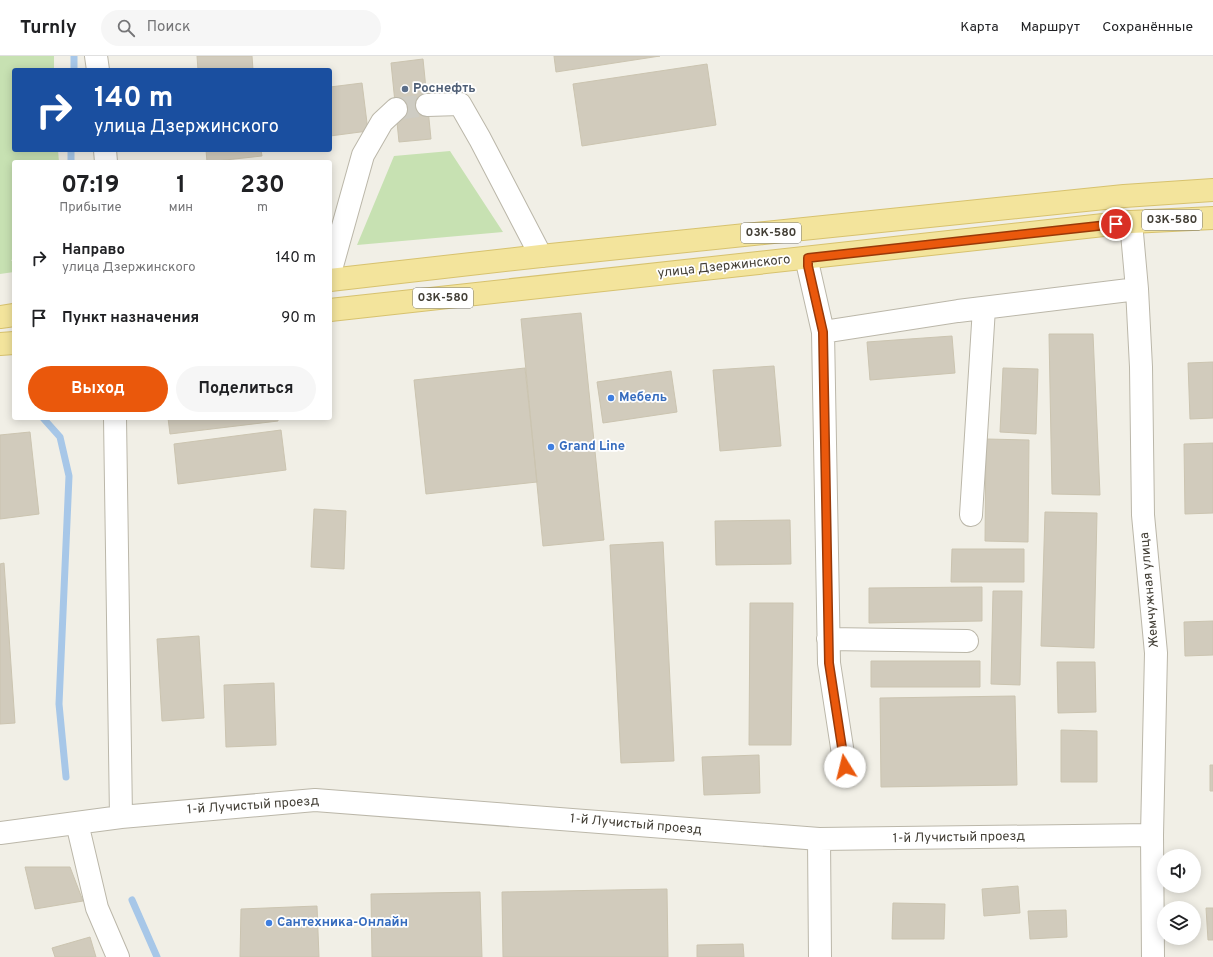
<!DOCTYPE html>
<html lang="ru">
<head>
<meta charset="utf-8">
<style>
	:root { --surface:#fff; --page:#f6f6f6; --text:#202124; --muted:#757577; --line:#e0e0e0; --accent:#ea580c }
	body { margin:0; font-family:Overpass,sans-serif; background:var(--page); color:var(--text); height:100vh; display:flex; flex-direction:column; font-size:15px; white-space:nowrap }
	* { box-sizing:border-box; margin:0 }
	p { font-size:13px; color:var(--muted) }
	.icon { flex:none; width:22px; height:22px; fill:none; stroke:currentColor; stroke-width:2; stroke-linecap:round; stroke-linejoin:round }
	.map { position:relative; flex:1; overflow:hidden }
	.side { position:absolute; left:12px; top:104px; width:320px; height:260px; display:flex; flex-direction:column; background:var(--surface); border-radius:4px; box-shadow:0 2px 10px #0003 }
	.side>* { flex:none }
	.top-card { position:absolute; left:12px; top:12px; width:320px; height:84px; border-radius:4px; box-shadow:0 2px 10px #0003; background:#1a4fa0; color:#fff; overflow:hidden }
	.tools { position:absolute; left:1157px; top:793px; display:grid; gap:8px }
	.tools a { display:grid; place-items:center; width:44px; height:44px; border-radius:50%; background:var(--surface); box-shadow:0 2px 10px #0003; font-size:20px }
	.pin { position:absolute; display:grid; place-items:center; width:34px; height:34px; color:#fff; margin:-17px; border:2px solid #fff; border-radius:50%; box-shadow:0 1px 4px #0007 }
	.me { position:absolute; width:44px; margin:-22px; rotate:351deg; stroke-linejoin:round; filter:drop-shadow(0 0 3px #0008) }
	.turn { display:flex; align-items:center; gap:14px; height:84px; padding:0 16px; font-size:18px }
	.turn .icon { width:52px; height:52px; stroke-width:2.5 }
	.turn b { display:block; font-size:28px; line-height:34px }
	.eta { display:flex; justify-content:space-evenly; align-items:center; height:68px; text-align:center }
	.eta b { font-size:24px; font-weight:700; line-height:28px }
	.button { display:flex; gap:8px; margin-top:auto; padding:8px 16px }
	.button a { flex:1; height:46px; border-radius:24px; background:var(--accent); color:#fff; font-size:16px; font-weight:700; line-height:46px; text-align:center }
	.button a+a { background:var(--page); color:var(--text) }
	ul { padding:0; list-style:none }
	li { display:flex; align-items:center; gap:12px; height:60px; padding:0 16px }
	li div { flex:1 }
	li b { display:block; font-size:15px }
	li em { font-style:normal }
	header { display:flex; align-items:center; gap:24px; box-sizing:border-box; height:56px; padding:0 20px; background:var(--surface); border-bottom:1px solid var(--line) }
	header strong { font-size:19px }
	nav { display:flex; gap:22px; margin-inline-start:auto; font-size:14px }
	.search { width:280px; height:36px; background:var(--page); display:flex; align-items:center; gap:10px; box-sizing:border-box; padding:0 14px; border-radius:22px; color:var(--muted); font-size:15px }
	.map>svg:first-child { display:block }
	.green { fill:#c7e1b2 }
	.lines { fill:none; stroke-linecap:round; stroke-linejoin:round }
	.stream { stroke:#a7c7e8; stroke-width:7 }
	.building { fill:#d1cbbc; stroke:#cbc4b0 }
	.minor-tunnel { stroke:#ceccc3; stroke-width:22; stroke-dasharray:22 11; stroke-linecap:butt }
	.minor-casing { stroke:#bbb7a9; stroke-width:24 }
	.major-casing { stroke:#d7c26e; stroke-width:24 }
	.minor { stroke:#fff; stroke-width:22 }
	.major { stroke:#f3e49c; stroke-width:22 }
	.route-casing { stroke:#983908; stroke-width:10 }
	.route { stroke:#ea580c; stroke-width:7 }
	.service-dot { fill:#5c6f8a; stroke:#fff; stroke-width:1.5 }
	.shop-dot { fill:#3f7fe0; stroke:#fff; stroke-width:1.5 }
	.labels { text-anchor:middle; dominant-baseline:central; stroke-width:3.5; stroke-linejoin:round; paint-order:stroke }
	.shield { fill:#fff; stroke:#7b7972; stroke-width:1 }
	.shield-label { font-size:12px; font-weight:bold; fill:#433f36 }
	.service-label { font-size:13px; font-weight:bold; fill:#4e5e75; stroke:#fff; text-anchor:start }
	.street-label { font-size:13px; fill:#433f36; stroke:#fff }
	.shop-label { font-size:13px; font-weight:bold; fill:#366cbe; stroke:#fff; text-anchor:start }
</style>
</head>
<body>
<header>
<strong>Turnly</strong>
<div class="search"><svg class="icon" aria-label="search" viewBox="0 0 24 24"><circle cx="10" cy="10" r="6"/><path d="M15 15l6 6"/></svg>Поиск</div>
<nav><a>Карта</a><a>Маршрут</a><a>Сохранённые</a></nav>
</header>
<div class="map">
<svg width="1213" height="901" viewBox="0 0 1213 901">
	<rect width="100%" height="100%" fill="#f1efe6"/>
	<path class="green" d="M0,0H54V14H14V94H58L59,106H14V200L11,205L14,204V216L0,218Z
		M450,95L503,176L357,189L394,100Z"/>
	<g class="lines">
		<path class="stream" d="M74,14V0
			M71,106V94
			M43,362L60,381L69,420L59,648L66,721
			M132,844L157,901"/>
	</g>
	<path class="building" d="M197,0H252L253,14H198Z
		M554,0H660L556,16Z
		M423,3L431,83L399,86L391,7Z
		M707,8L716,69L582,90L573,28Z
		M362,27L368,75L330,80V31Z
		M206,94H261L262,100L207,106Z
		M581,257L604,484L543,490L521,263Z
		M1049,278H1093L1100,439L1052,438Z
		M952,280L955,317L870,324L867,286Z
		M1213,306V362L1190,363L1188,307Z
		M774,310L781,390L720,395L713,314Z
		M525,312L537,426L426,438L414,324Z
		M1003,312L1038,313L1036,378L1000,376Z
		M671,315L677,356L603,367L597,326Z
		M168,362H278V365L170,378Z
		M281,374L286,414L178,428L174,388Z
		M30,376L39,458L0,463V379Z
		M986,383L1029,384L1028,486L985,485Z
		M1213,387V457L1185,458L1184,388Z
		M314,453L346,455L344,513L311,511Z
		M1045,456L1097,457L1094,592L1041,590Z
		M790,464L791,508L716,509L715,465Z
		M663,486L674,705L621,707L610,489Z
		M952,493H1024V526H951Z
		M4,507L15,667L0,668V508Z
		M982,531V565L869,567V532Z
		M993,535H1022L1020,629L991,628Z
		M750,547H793L791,689H749Z
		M1213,565V599L1185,600L1184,566Z
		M199,580L204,662L162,665L157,583Z
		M871,605H980V631H871Z
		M1057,606H1095L1096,656L1058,657Z
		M274,627L276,689L226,691L224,629Z
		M1015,640L1017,729L881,731L880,642Z
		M1061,674L1097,675V726H1061Z
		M759,699L760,737L704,739L702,701Z
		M1210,709H1213V735H1210Z
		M25,811H70L83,845L35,853Z
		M1018,830L1020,857L984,860L982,833Z
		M667,833L668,901H503L502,836Z
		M480,836L482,901H372L371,838Z
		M893,847L945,848L944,883H892Z
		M317,850L319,901H240L241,853Z
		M1206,852H1213V884H1208Z
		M1066,854L1067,881L1030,883L1028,855Z
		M90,881L96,901H55L52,892Z
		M743,888L744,901H697V889Z"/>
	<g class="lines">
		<path class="minor-tunnel" d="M396,53L427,49"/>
		<defs>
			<path id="minor" d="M96,0L98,14
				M427,49L460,48L480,83L541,200
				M105,94L106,106
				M1131,166L1137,233L1141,311L1143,459L1156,597L1152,779L1153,901
				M808,202V210L823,276
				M330,217L363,99L382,66L396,53
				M115,362L121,761
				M971,459L984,252
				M828,583L967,585
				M845,711L829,607L823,276L958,255L1137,233
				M77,767L97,852L118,901
				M0,777L121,761L315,744L819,783L1152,779
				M819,783L820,901"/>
			<path id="major" d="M330,224L541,200L1124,140L1213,134
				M330,254L1131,166L1213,162
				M0,261L14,259
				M0,288L14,287"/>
		</defs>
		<use href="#minor" class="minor-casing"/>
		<use href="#major" class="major-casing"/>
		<use href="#minor" class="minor"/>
		<use href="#major" class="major"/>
	</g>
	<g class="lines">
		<defs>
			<path id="route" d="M845,711L829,607L823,276L808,210V202L1116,168"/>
		</defs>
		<use href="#route" class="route-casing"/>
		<use href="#route" class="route"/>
	</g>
	<circle class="service-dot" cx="405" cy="33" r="4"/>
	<g class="shop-dot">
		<circle cx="611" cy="342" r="4"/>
		<circle cx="551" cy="391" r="4"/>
		<circle cx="269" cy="867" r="4"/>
	</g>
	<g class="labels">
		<g class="shield">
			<rect x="1142" y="154" width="60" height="20" rx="3"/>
			<rect x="741" y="167" width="60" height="20" rx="3"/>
			<rect x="413" y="232" width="60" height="20" rx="3"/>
		</g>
		<g class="shield-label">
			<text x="1172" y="164">03К-580</text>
			<text x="771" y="177">03К-580</text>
			<text x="443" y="242">03К-580</text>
		</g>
		<g class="service-label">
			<text x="413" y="33">Роснефть</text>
		</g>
		<g class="street-label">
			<text transform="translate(724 211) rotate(-6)">улица Дзержинского</text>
			<text transform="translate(1150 534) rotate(-95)">Жемчужная улица</text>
			<text transform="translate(253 750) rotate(-4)">1-й Лучистый проезд</text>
			<text transform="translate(636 769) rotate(5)">1-й Лучистый проезд</text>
			<text transform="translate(959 782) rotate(-1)">1-й Лучистый проезд</text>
		</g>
		<g class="shop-label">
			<text x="619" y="342">Мебель</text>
			<text x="559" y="391">Grand Line</text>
			<text x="277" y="867">Сантехника-Онлайн</text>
		</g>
	</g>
</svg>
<div class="tools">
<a><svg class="icon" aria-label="sound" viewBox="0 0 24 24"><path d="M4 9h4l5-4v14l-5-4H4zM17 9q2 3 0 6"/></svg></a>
<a><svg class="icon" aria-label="layers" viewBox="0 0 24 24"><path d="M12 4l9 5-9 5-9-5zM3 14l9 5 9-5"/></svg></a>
</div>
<div class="pin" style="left:1116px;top:168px;background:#d93025"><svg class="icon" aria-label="arrive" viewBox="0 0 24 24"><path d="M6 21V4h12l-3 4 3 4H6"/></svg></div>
<svg class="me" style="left:845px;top:711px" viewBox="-20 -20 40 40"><circle r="19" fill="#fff"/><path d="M0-13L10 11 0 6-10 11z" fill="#ea580c"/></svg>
<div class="top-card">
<div class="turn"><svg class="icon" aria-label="right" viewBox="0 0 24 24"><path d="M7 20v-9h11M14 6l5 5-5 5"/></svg><div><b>140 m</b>улица Дзержинского</div></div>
</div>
<section class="side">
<div class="eta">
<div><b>07:19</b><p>Прибытие</p></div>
<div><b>1</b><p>мин</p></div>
<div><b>230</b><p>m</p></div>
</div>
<ul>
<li><svg class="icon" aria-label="right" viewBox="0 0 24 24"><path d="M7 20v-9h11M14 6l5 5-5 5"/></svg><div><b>Направо</b><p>улица Дзержинского</p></div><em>140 m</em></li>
<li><svg class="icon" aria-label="arrive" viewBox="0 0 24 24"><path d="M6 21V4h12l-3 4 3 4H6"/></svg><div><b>Пункт назначения</b></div><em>90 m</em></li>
</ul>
<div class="button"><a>Выход</a><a>Поделиться</a></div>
</section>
</div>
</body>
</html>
